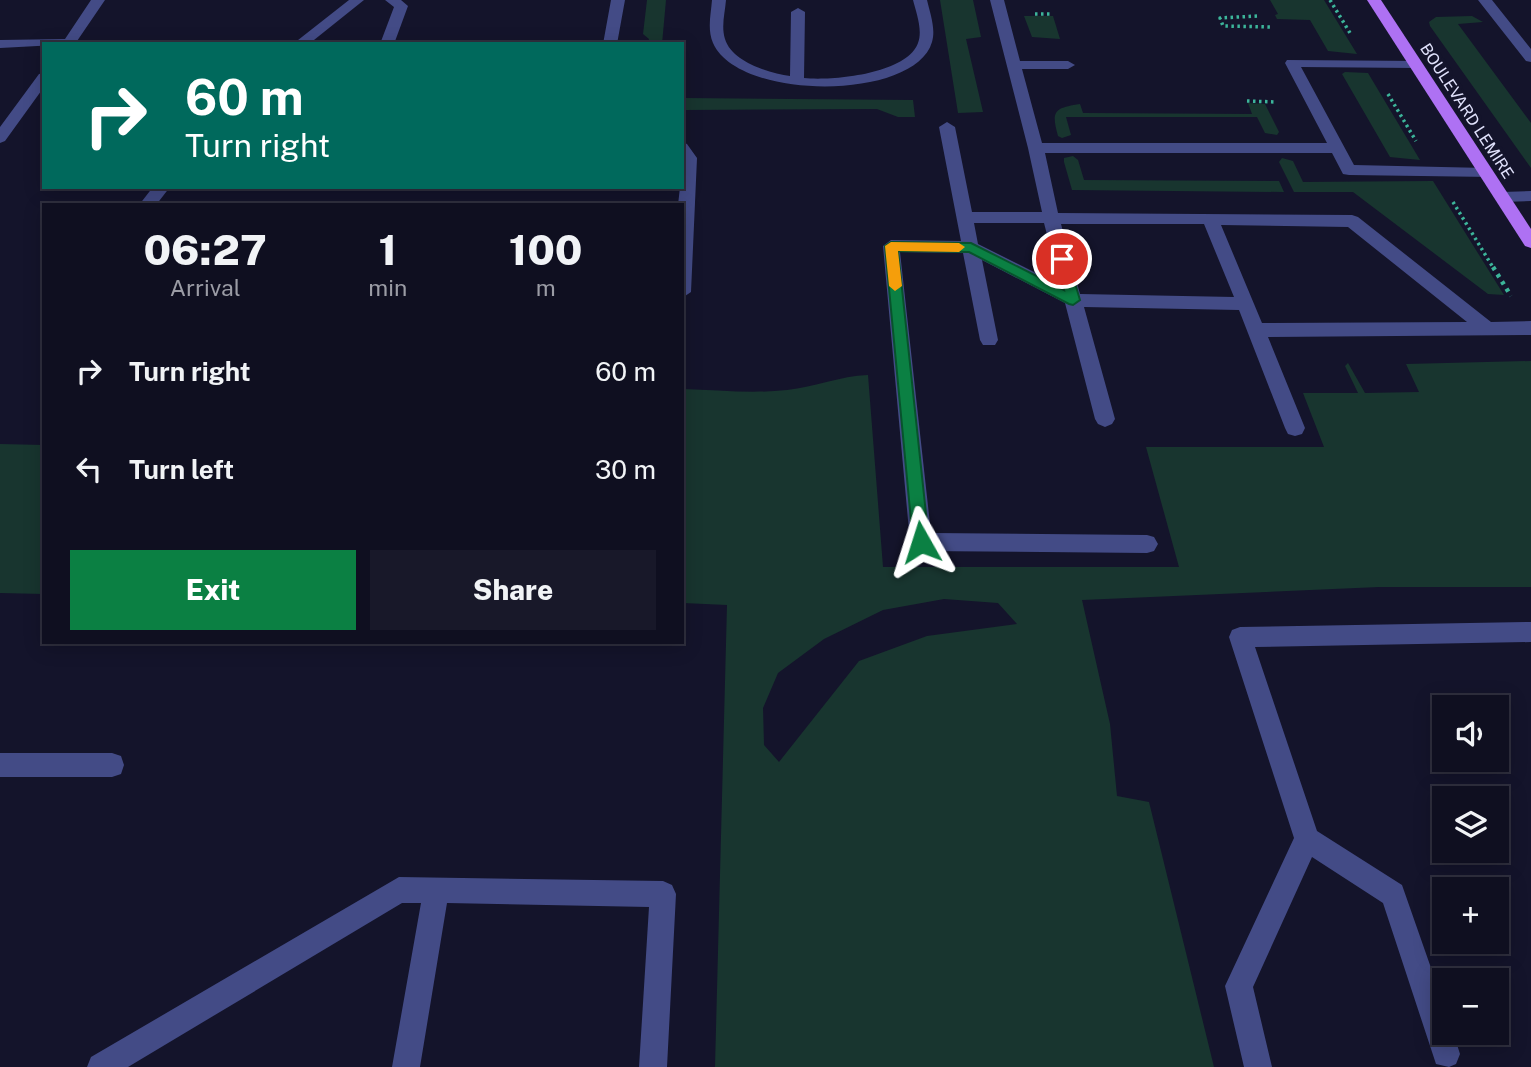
<!DOCTYPE html>
<html lang="en">
<head>
<meta charset="utf-8">
<style>
	:root { --surface:#0f0f20; --page:#181829; --text:#f1f3f6; --muted:#9b9ca5; --line:#2f2f3e; --accent:#0b8043 }
	body { margin:0; font-family:"Public Sans",sans-serif; background:var(--page); color:var(--text); height:100vh; display:flex; flex-direction:column; font-size:26px; white-space:nowrap }
	* { box-sizing:border-box; margin:0 }
	p { font-size:23px; color:var(--muted) }
	.icon { flex:none; width:38px; height:38px; fill:none; stroke:currentColor; stroke-width:2; stroke-linecap:round; stroke-linejoin:round }
	.map { position:relative; flex:1; overflow:hidden }
	.details { position:absolute; left:42px; top:203px; width:642px; height:441px; display:flex; flex-direction:column; background:var(--surface); border-radius:0px; box-shadow:0 4px 18px #0003,0 0 0 2px var(--line) }
	.details>* { flex:none }
	.banner { position:absolute; left:42px; top:42px; width:642px; height:147px; border-radius:0px; box-shadow:0 4px 18px #0003,0 0 0 2px var(--line); background:#00695c; color:#fff; overflow:hidden }
	.tools { position:absolute; left:1432px; top:695px; display:grid; gap:14px }
	.tools a { display:grid; place-items:center; width:77px; height:77px; border-radius:0px; background:var(--surface); box-shadow:0 4px 18px #0003,0 0 0 2px var(--line); font-size:35px }
	.pin { position:absolute; display:grid; place-items:center; width:60px; height:60px; color:#fff; margin:-30px; border:4px solid #fff; border-radius:50%; box-shadow:0 2px 7px #0007 }
	.me { position:absolute; width:77px; margin:-38px; rotate:354deg; stroke-linejoin:round; filter:drop-shadow(0 0 5px #0008) }
	.turn { display:flex; align-items:center; gap:24px; height:147px; padding:0 28px; font-size:32px }
	.turn .icon { width:91px; height:91px; stroke-width:2.5 }
	.turn b { display:block; font-size:49px; line-height:60px }
	.eta { display:flex; justify-content:space-evenly; align-items:center; height:119px; text-align:center }
	.eta b { font-size:42px; font-weight:800; line-height:49px }
	.button { display:flex; gap:14px; margin-top:auto; padding:14px 28px }
	.button a { flex:1; height:80px; border-radius:0px; background:var(--accent); color:#fff; font-size:28px; font-weight:800; line-height:80px; text-align:center }
	.button a+a { background:var(--page); color:var(--text) }
	ul { padding:0; list-style:none }
	li { display:flex; align-items:center; gap:21px; height:98px; padding:0 28px }
	li div { flex:1 }
	li b { display:block; font-size:26px }
	li em { font-style:normal }
	.map>svg:first-child { display:block }
	.green { fill:#18352f; fill-rule:evenodd }
	.lines { fill:none; stroke-linecap:round; stroke-linejoin:round }
	.path-far1 { stroke:#3cb59a; stroke-width:3.5; stroke-dasharray:2.5 3.5; stroke-linecap:butt }
	.path { stroke:#3cb59a; stroke-width:4.5; stroke-dasharray:3.5 5; stroke-linecap:butt }
	.minor { fill:#434b86; fill-rule:evenodd }
	.major { fill:#ae71f3; fill-rule:evenodd }
	.route { fill:#0b8043; stroke:#07532c; stroke-width:2 }
	.slow { fill:#f59e0b }
	.labels { text-anchor:middle; dominant-baseline:central; stroke-width:7; stroke-linejoin:round; paint-order:stroke }
	.far-street-label { font-size:16px; fill:#e1e2fc; stroke:#14142b }
</style>
</head>
<body>
<div class="map">
<svg width="1531" height="1067" viewBox="0 0 1531 1067">
	<rect width="100%" height="100%" fill="#14142b"/>
	<path class="green" d="M647,0H666L662,44H648L649,39L643,34Z
		M940,0H973L981,37L966,39L983,112L958,113Z
		M1270,0H1324L1357,54L1328,51L1310,20L1277,19L1275,15L1278,14Z
		M1024,16H1053L1060,39L1032,37Z
		M1472,16L1483,22L1458,24L1531,123V168L1430,26L1429,22L1436,17Z
		M1345,72L1368,73L1420,160L1390,157L1342,74Z
		M683,98L913,100L915,117H898L877,109L683,110Z
		M1248,103L1265,104L1279,132L1277,135L1265,133L1257,117H1066L1071,135L1062,138L1058,136C1051,111 1054,108 1080,104L1083,113L1252,114Z
		M1073,156L1078,160L1084,180L1279,181L1284,192L1072,190L1064,162V158Z
		M1282,158L1293,161L1303,182L1433,181L1504,295L1488,294L1353,192H1294L1279,162Z
		M1531,361V587H1379L1082,600L1110,724L1117,796L1149,802L1214,1067H715L727,605L683,603V389C717,390 753,394 787,390C815,387 840,376 868,375L883,567H1179L1146,447H1324L1303,393H1358L1345,366L1348,363L1365,393L1419,392L1406,364ZM944,599L998,603L1017,624L927,636L859,661L779,762L764,745L763,708L778,673L824,639L883,610Z
		M0,444L44,445V594L0,593Z"/>
	<g class="lines">
		<path class="path-far1" d="M1330,0L1350,33
			M1035,14H1052
			M1257,16L1220,18L1223,26L1271,27
			M1388,94L1416,141
			M1247,101L1277,102
			M1453,202L1494,269"/>
		<path class="path" d="M1493,267L1511,296"/>
		<path class="minor" d="M91,0H105L75,44L0,48V40L65,39Z
			M349,0H364L309,44H293Z
			M385,0H401L408,6L394,44H380L394,7Z
			M611,0H625L617,44H603Z
			M712,0H726C725,13 721,26 725,39C732,62 769,73 790,76L791,12L798,8L805,12L804,78C832,81 907,74 918,43C923,30 916,12 913,0H927C930,13 936,29 932,42C915,101 738,101 713,43C707,29 711,14 712,0Z
			M990,0H1004L1020,61H1068L1075,65L1068,69H1022L1042,143H1327L1285,63L1287,60L1420,61L1422,64L1415,68L1301,67L1354,165L1486,168L1494,173L1492,177L1349,175L1343,174L1332,153H1045L1058,213L1352,215L1358,217L1491,322L1531,321V335L1268,337L1305,428L1302,434L1295,436L1288,434L1285,428L1239,310L1084,307L1115,419L1112,424L1105,427L1098,424L1095,419L1065,303L982,260L998,340L995,345H983L980,340L963,253L900,252L931,533L1147,535L1154,537L1158,544L1154,551L1147,553L921,551L914,549L910,542L883,246L891,240L961,241L939,127L947,122L955,127L972,212H1042L1028,148ZM974,223H1044L1060,285L978,244ZM1061,224H1204L1234,297L1080,294ZM1221,225L1348,227L1467,322L1262,323Z
			M1478,0H1492L1531,49V62L1526,61Z
			M44,73V87L5,141L0,143V127L39,74Z
			M682,142L687,144L697,158L691,292L682,298V205H678L680,187H682Z
			M153,187H170L156,205H139Z
			M1531,191V201L1502,202L1494,197L1502,192Z
			M1531,622V642L1255,647L1317,831L1402,885L1444,1005V1032H1453L1460,1054L1456,1064L1449,1067L1436,1064L1383,903L1312,857L1253,987L1272,1067H1244L1225,986L1294,838L1229,637L1232,630L1240,627Z
			M0,753H112L121,756L124,765L121,774L112,777H0Z
			M399,877L663,881L672,885L676,894L667,1067H639L649,907L447,903L420,1067H392L421,903H402L128,1067H87L91,1057Z"/>
		<path class="major" d="M1367,0H1381L1531,229V248L1525,246Z"/>
	</g>
	<path class="route" d="M891,242L971,243L1064,290L1056,259L1062,254L1067,256L1080,300L1073,305L1069,304L969,252L898,251L929,542L927,547H915L913,542L885,246Z"/>
	<path class="slow" d="M891,242L959,243L965,247L959,252L898,251L902,286L895,291L889,286L885,246Z"/>
	<g class="labels">
		<g class="far-street-label">
			<text transform="translate(1467 111) rotate(57)">BOULEVARD LEMIRE</text>
		</g>
	</g>
</svg>
<div class="tools">
<a><svg class="icon" aria-label="sound" viewBox="0 0 24 24"><path d="M4 9h4l5-4v14l-5-4H4zM17 9q2 3 0 6"/></svg></a>
<a><svg class="icon" aria-label="layers" viewBox="0 0 24 24"><path d="M12 4l9 5-9 5-9-5zM3 14l9 5 9-5"/></svg></a>
<a>+</a>
<a>−</a>
</div>
<div class="pin" style="left:1062px;top:259px;background:#d93025"><svg class="icon" aria-label="arrive" viewBox="0 0 24 24"><path d="M6 21V4h12l-3 4 3 4H6"/></svg></div>
<svg class="me" style="left:921px;top:542px" viewBox="-20 -20 40 40"><path d="M0-17L14 15 0 8-14 15z" fill="#0b8043" stroke="#fff" stroke-width="4"/></svg>
<div class="banner">
<div class="turn"><svg class="icon" aria-label="right" viewBox="0 0 24 24"><path d="M7 20v-9h11M14 6l5 5-5 5"/></svg><div><b>60 m</b>Turn right</div></div>
</div>
<section class="details">
<div class="eta">
<div><b>06:27</b><p>Arrival</p></div>
<div><b>1</b><p>min</p></div>
<div><b>100</b><p>m</p></div>
</div>
<ul>
<li><svg class="icon" aria-label="right" viewBox="0 0 24 24"><path d="M7 20v-9h11M14 6l5 5-5 5"/></svg><div><b>Turn right</b></div><em>60 m</em></li>
<li><svg class="icon" aria-label="left" viewBox="0 0 24 24"><path d="M17 20v-9H6M10 6l-5 5 5 5"/></svg><div><b>Turn left</b></div><em>30 m</em></li>
</ul>
<div class="button"><a>Exit</a><a>Share</a></div>
</section>
</div>
</body>
</html>
